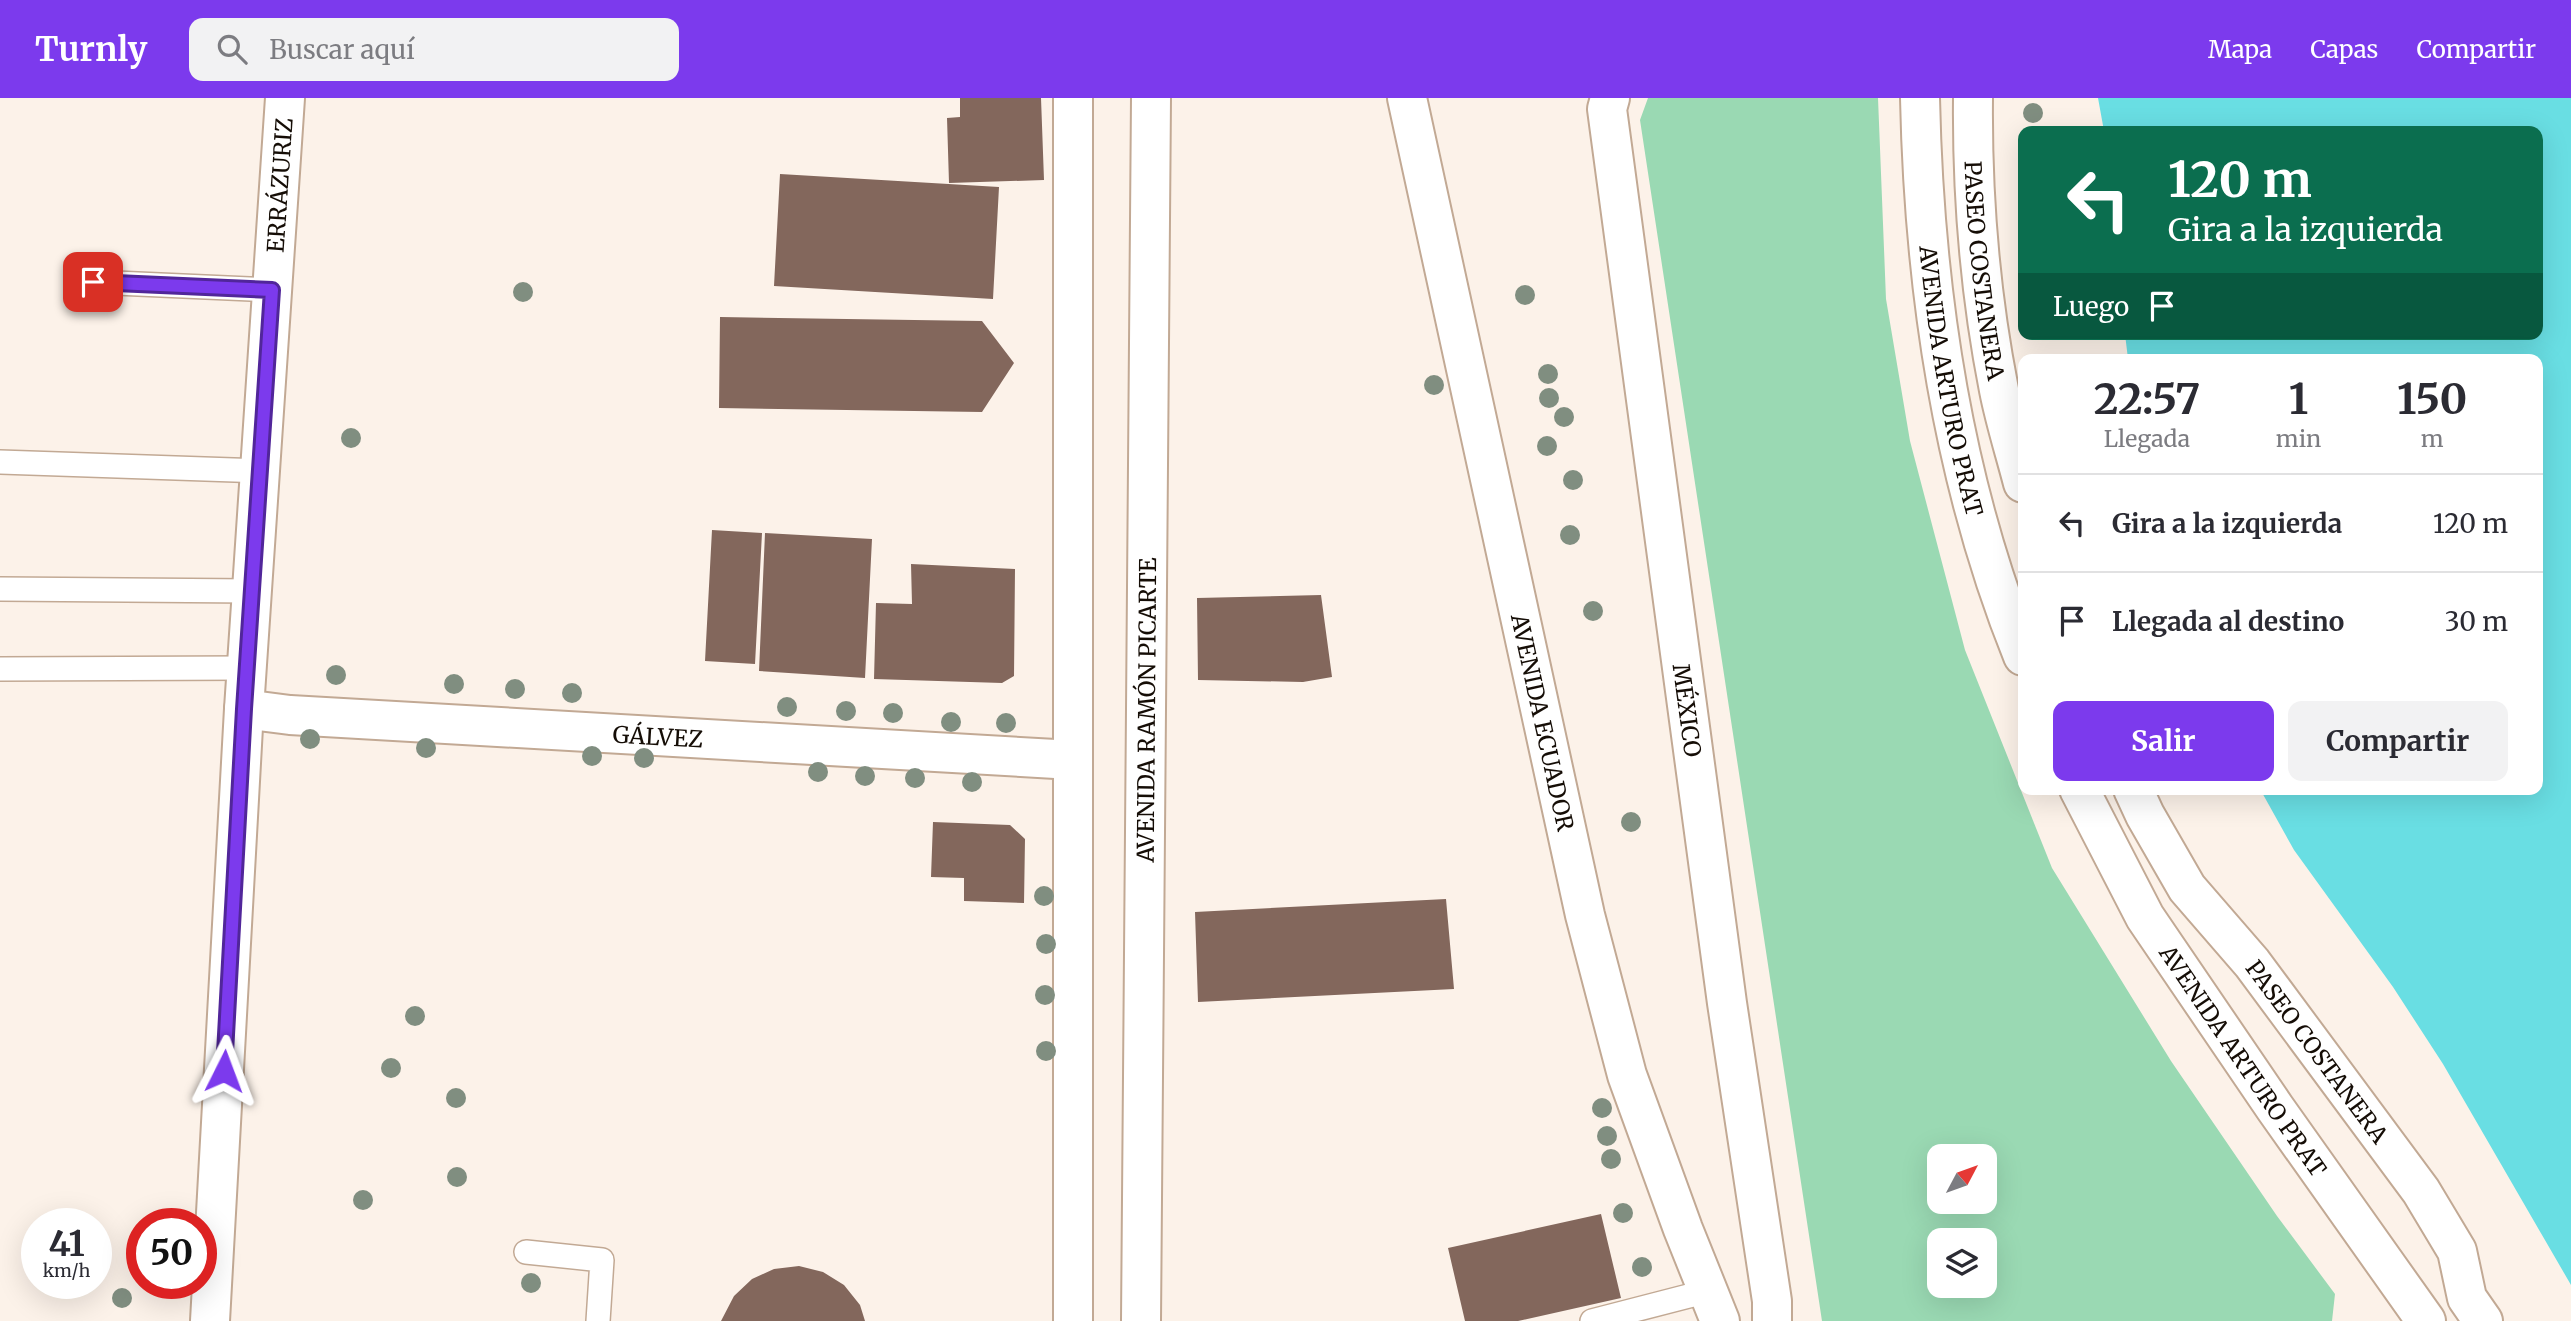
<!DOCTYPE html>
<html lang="es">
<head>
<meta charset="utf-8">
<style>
	:root { --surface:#fff; --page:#f2f2f3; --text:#2b2b33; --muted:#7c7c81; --line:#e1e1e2; --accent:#7c3aed }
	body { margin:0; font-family:Merriweather,serif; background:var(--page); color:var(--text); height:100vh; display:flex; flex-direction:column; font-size:26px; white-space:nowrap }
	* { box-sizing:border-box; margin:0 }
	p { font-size:23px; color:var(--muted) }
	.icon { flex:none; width:38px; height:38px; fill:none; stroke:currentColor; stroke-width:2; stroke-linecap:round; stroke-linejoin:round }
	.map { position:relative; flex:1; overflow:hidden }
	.panel { position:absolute; left:2018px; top:256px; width:525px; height:441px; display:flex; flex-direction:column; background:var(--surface); border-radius:14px; box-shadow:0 7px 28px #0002 }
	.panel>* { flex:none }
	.banner { position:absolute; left:2018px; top:28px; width:525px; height:214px; border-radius:14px; box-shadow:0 7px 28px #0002; background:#0b6e4f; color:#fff; overflow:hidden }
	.needle { width:46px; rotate:49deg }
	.tools { position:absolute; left:1927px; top:1046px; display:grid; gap:14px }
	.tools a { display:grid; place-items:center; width:70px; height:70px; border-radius:14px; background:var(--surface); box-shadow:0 7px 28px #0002; font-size:35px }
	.speed { position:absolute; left:21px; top:1110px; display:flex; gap:14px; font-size:35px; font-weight:700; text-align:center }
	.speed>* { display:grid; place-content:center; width:91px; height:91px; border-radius:50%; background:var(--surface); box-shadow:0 7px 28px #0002; line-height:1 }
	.speed small { font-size:18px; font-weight:400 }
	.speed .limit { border:10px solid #d22; background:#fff; color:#111 }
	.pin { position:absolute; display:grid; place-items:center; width:60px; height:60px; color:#fff; margin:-30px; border-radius:14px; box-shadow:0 4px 10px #0006 }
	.me { position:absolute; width:77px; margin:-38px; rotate:3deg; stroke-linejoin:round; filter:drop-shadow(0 0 5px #0008) }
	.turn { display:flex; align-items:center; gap:24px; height:147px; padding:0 35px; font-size:32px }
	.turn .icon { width:91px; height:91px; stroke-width:2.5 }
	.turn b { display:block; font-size:49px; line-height:60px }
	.then { display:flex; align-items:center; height:66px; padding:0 35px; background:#0003; gap:14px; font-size:26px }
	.eta { display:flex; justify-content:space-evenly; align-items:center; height:119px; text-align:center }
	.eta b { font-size:42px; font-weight:700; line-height:49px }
	.action { display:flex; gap:14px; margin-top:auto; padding:14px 35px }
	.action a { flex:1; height:80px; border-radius:14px; background:var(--accent); color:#fff; font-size:28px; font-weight:700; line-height:80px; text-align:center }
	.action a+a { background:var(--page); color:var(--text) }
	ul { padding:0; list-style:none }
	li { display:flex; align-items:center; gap:21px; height:98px; padding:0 35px; border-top:2px solid var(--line) }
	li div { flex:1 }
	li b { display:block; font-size:26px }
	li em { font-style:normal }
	header { display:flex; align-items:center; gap:42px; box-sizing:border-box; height:98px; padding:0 35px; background:var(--accent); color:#fff }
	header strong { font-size:33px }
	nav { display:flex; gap:38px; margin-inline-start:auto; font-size:24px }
	.search { width:490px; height:63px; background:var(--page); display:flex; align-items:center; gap:18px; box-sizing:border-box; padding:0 24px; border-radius:14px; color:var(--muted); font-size:26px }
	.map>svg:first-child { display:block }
	.green { fill:#9ad9b3; fill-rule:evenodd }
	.water { fill:#69dee3 }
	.building { fill:#83675c }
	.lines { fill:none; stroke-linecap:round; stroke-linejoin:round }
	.lane-casing { stroke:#c2a994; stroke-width:26 }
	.street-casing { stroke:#c2a994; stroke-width:42 }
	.secondary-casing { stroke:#c2a994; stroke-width:42 }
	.highway-casing { stroke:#c2a994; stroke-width:42 }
	.lane { stroke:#fff; stroke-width:23 }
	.street { stroke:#fff; stroke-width:38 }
	.secondary { stroke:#fff; stroke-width:38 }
	.highway { stroke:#fff; stroke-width:38 }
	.tree { fill:#808e80 }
	.route-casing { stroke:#51269a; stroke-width:18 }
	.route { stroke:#7c3aed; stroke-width:12 }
	.labels { text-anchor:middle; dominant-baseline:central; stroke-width:6; stroke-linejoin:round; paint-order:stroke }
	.street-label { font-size:23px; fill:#150d06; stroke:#fff }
</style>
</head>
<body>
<header>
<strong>Turnly</strong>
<div class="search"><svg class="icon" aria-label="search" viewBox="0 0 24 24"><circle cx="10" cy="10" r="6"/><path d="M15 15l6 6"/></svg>Buscar aquí</div>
<nav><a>Mapa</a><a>Capas</a><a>Compartir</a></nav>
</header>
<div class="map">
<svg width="2571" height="1223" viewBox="0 0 2571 1223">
	<rect width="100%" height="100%" fill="#fcf2e9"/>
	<path class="green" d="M1648,0H1878L1886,201L1910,343L1965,552L2052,770L2171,963L2277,1118L2335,1196L2332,1223H1822L1640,22ZM1939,1059H1984V1104H1939ZM1939,1143H1984V1188H1939Z"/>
	<path class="water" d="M2098,0H2571V1187L2443,966L2393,889L2294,752L2260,691H2538V261H2128L2125,236H2538V33H2104Z"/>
	<path class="building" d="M960,0H1041L1044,82L949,85L947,20L960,19Z
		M780,76L999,89L993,201L774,188Z
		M720,219L982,223L1014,265L982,314L719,310Z
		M712,432L762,435L755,566L705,563Z
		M765,435L872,441L865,580L759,573Z
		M911,466L1015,471L1014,578L1002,585L874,581L876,505L912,506Z
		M1321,497L1332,579L1303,584L1198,582L1197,500Z
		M933,724L1010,727L1025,741L1024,805L964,803V780L931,779Z
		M1446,801L1454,891L1198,904L1195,814Z
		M1601,1116L1621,1200L1518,1223H1465L1448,1150Z
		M799,1168L823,1174L844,1187L860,1207L865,1223H721L734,1198L752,1181L774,1171Z"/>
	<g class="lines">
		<defs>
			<path id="lane" d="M93,184L272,192
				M0,364L260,373
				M0,491L252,493
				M0,571L247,570
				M526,1154L602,1162L598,1223
				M1592,1223L1708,1193"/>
			<g id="street">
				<path id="s1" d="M1610,0L1607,11L1727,905L1772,1203V1223"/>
				<path id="s2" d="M1973,0C1972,98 1980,196 1999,292C2005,323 2015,354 2023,385"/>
				<path id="s3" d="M244,611L290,617L1073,662"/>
				<path id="s4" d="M2133,691L2145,717L2187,790L2252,865L2421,1093L2457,1153L2467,1200L2483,1223"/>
			</g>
			<g id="secondary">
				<path id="s5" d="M1407,0L1585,817L1627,977L1683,1131L1720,1223"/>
				<path id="s6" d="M1920,0C1924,190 1952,382 2023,558"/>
				<path id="s7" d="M2079,691L2145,819L2275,1010L2426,1223"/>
				<path id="s8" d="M210,1223L244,611L285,0"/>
			</g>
			<g id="highway">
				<path d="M1073,1223V0"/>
				<path id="s9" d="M1141,1223L1151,0"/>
			</g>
		</defs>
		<use href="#lane" class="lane-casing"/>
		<use href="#street" class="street-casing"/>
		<use href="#secondary" class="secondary-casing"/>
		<use href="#highway" class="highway-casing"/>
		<use href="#lane" class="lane"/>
		<use href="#street" class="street"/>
		<use href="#secondary" class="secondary"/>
		<use href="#highway" class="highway"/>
	</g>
	<g class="tree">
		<circle cx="2033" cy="15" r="10"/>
		<circle cx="523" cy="194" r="10"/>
		<circle cx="1525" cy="197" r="10"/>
		<circle cx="1548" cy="276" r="10"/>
		<circle cx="1434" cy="287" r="10"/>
		<circle cx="1549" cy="300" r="10"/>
		<circle cx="1564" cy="319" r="10"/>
		<circle cx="351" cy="340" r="10"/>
		<circle cx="1547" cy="348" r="10"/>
		<circle cx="1573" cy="382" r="10"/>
		<circle cx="1570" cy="437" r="10"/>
		<circle cx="1593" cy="513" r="10"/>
		<circle cx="336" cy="577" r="10"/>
		<circle cx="454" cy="586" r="10"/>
		<circle cx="515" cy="591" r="10"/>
		<circle cx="572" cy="595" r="10"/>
		<circle cx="787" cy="609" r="10"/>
		<circle cx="846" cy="613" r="10"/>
		<circle cx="893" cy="615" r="10"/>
		<circle cx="951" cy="624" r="10"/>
		<circle cx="1006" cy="625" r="10"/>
		<circle cx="310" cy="641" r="10"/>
		<circle cx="426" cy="650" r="10"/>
		<circle cx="592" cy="658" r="10"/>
		<circle cx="644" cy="660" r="10"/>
		<circle cx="818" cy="674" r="10"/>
		<circle cx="865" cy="678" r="10"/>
		<circle cx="915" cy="680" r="10"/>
		<circle cx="972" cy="684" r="10"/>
		<circle cx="1631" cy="724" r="10"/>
		<circle cx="1044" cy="798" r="10"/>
		<circle cx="1046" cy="846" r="10"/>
		<circle cx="1045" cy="897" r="10"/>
		<circle cx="415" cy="918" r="10"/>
		<circle cx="1046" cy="953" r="10"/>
		<circle cx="391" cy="970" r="10"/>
		<circle cx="456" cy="1000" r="10"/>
		<circle cx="1602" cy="1010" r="10"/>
		<circle cx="1607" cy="1038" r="10"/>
		<circle cx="1611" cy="1061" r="10"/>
		<circle cx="457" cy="1079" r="10"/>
		<circle cx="363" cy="1102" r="10"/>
		<circle cx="1623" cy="1115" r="10"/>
		<circle cx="1642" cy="1169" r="10"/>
		<circle cx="531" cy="1185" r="10"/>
		<circle cx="122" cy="1200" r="10"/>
	</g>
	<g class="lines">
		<defs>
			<path id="route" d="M93,184L272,192L244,611L224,973"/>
		</defs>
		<use href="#route" class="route-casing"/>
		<use href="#route" class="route"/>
	</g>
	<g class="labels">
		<g class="street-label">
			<text stroke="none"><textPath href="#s8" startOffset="1138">ERRÁZURIZ</textPath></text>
			<text stroke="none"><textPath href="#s2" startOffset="173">PASEO COSTANERA</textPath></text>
			<text stroke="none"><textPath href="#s6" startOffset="285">AVENIDA ARTURO PRAT</textPath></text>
			<text stroke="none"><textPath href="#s9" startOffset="611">AVENIDA RAMÓN PICARTE</textPath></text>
			<text stroke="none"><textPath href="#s1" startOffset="618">MÉXICO</textPath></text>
			<text stroke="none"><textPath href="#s5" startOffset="639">AVENIDA ECUADOR</textPath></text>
			<text stroke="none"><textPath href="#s3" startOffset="415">GÁLVEZ</textPath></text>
			<text stroke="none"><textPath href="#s4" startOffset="322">PASEO COSTANERA</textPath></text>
			<text stroke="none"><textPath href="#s7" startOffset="318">AVENIDA ARTURO PRAT</textPath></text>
		</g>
	</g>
</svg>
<div class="tools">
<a><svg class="needle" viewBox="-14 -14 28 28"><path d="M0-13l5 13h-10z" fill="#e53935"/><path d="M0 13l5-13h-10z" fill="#7c7c81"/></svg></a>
<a><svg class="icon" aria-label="layers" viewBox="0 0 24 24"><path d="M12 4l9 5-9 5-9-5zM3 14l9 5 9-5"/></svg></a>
</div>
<div class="speed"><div>41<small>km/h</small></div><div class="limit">50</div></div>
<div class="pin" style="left:93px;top:184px;background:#d93025"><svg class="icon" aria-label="arrive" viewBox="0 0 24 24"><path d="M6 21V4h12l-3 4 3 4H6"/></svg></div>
<svg class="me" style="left:224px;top:973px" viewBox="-20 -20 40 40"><path d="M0-17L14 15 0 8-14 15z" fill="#7c3aed" stroke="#fff" stroke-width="4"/></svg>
<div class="banner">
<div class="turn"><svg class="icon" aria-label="left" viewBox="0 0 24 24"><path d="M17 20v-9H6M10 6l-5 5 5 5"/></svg><div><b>120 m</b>Gira a la izquierda</div></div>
<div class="then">Luego<svg class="icon" aria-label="arrive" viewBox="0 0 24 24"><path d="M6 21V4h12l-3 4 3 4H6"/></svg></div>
</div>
<section class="panel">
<div class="eta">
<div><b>22:57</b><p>Llegada</p></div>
<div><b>1</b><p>min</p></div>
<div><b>150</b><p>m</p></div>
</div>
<ul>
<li><svg class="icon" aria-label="left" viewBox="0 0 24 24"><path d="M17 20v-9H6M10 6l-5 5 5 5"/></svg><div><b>Gira a la izquierda</b></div><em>120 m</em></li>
<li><svg class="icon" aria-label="arrive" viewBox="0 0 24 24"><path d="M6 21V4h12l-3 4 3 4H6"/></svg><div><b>Llegada al destino</b></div><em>30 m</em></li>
</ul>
<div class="action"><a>Salir</a><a>Compartir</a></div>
</section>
</div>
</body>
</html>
